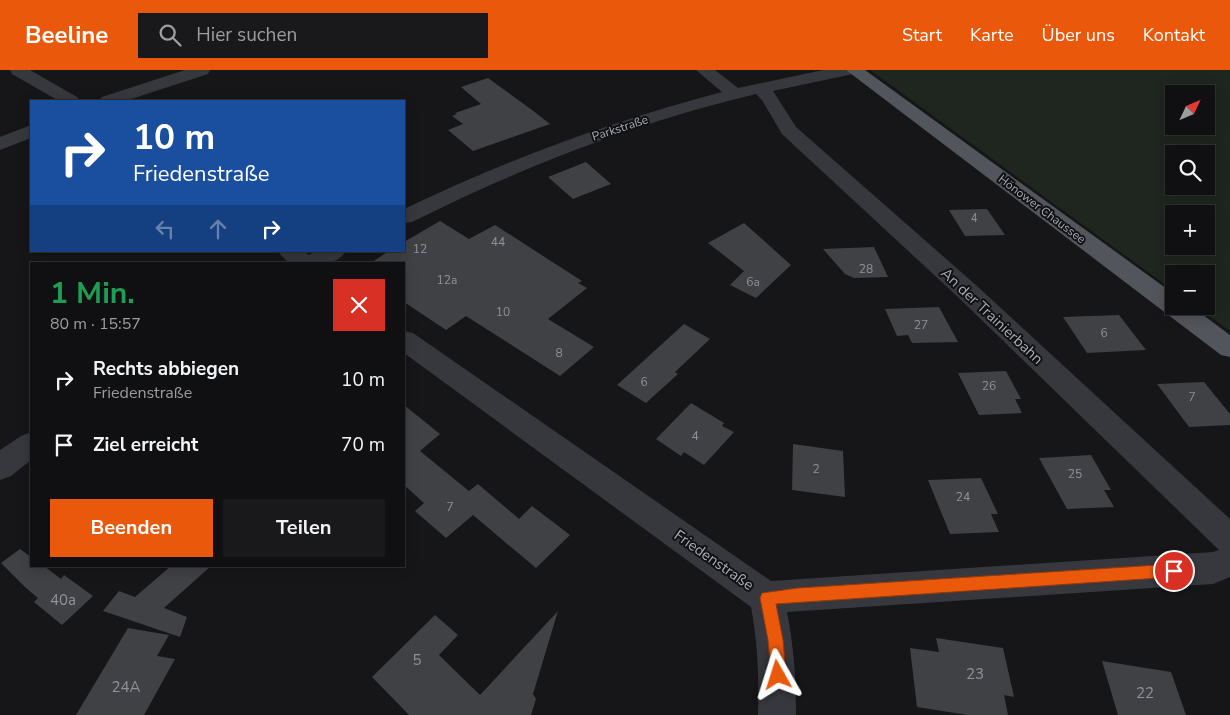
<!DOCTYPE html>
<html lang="de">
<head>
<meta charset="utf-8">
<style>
	:root { --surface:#101012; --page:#19191b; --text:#f1f3f6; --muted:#9c9d9f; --line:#303032; --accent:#ea580c }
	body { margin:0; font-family:"Nunito Sans",sans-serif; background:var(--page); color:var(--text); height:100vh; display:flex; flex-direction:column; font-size:19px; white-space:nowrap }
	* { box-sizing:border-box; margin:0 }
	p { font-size:16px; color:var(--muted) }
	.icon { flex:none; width:28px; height:28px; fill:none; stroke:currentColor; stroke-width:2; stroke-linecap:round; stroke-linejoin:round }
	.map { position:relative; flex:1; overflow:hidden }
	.side { position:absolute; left:30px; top:192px; width:375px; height:305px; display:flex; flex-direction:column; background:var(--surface); border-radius:0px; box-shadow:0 2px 12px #0003,0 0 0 1px var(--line) }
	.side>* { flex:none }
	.top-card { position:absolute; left:30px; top:30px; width:375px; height:152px; border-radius:0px; box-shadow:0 2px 12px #0003,0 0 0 1px var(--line); background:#1a4fa0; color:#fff; overflow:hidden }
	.needle { width:32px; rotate:46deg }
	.tools { position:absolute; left:1165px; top:15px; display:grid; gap:10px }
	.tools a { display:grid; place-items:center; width:50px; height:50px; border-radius:0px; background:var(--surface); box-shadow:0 2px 12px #0003,0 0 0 1px var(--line); font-size:25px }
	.pin { position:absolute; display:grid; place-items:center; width:42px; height:42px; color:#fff; margin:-21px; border:2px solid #fff; border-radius:50%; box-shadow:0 1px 5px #0007 }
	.me { position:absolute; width:55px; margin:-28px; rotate:354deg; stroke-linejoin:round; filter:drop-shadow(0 0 4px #0008) }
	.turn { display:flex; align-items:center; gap:18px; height:105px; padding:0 20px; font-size:22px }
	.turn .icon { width:65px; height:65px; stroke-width:2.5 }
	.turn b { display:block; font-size:35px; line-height:42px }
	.lanes { display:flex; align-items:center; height:48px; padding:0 20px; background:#0003; justify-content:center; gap:25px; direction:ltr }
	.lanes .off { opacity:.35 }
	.round { display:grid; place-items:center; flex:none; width:52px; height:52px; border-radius:0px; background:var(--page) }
	.summary { display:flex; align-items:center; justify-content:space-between; height:85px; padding:0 20px }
	h1 { font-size:30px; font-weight:700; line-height:38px; color:#1e9e55 }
	.cta { display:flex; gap:10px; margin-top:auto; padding:10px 20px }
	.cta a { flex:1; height:58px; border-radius:0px; background:var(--accent); color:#fff; font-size:20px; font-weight:700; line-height:58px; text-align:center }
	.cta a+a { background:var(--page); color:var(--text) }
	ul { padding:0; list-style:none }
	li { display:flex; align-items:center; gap:15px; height:65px; padding:0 20px }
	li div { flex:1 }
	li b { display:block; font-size:19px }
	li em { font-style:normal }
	header { display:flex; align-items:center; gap:30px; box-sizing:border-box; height:70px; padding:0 25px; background:var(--accent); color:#fff }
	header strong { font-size:24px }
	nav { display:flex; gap:28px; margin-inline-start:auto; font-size:18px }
	.search { width:350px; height:45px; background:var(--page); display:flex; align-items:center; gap:12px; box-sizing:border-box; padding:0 18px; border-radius:0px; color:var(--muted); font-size:19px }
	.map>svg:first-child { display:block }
	.green { fill:#1e261f; fill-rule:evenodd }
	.building { fill:#404145 }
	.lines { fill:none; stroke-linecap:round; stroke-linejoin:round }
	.minor { fill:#37383d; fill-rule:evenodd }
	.major { fill:#53555c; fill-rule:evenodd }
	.route { fill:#ea580c; stroke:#983908 }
	.labels { text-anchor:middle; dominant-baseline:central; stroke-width:4; stroke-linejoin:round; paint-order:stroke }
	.far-number-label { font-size:11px; fill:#8e929b }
	.far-street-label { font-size:12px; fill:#a8adb8; stroke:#111113 }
	.number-label { font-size:12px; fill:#8e929b }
	.street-label { font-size:15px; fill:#a8adb8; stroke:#111113 }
	.near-number-label { font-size:15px; fill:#8e929b }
</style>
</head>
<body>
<header>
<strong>Beeline</strong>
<div class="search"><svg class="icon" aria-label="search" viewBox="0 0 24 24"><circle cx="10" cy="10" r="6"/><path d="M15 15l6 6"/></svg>Hier suchen</div>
<nav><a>Start</a><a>Karte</a><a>Über uns</a><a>Kontakt</a></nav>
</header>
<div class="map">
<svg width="1230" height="645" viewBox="0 0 1230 645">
	<rect width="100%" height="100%" fill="#161618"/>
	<path class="green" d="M870,0H1230V261L1195,236H1206V204H1174V221ZM1174,24H1206V56H1174ZM1174,84H1206V116H1174ZM1174,144H1206V176H1174Z"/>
	<path class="building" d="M488,8L532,40L550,54L473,81L448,60L463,54L452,46L457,44L455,43L481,34L461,17Z
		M586,92L611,114L573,129L548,107Z
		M987,139L1005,165L965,166L949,140Z
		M440,151L469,169L495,155L582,211L578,213L587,218L548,249L594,277L560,306L466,246L446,260L404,232V194H369L389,181H404V172Z
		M744,153L791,195L756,228L730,215L744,201L708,173Z
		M874,177L888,207L854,208L845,204L823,179Z
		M939,237L958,272L912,273L908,265L897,266L885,239Z
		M1119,245L1146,280L1087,283L1063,247Z
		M684,254L710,269L675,302L678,304L646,333L617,315Z
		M1006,301L1021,329H1015L1022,343L979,345L958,303Z
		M1204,312L1230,344V355L1189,357L1157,314Z
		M691,333L724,353L722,356L734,362L704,395L684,382L681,386L656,369Z
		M404,335L440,364L420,381L469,421L478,414L519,449L532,436L570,465L536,498L473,445L446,468L415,441L424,433L404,415Z
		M793,374L843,381L845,427L792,420Z
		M1091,385L1111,420H1104L1114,437L1067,439L1039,388Z
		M981,408L998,444H991L999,462L950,464L928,410Z
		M20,479L31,487V496H44L61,509L64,505L93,526L62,555L34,532L38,528L26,518L1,493Z
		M171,496H211L164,538L187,547L180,567L103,541L119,521L135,527Z
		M558,541L533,624L536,629L531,645H409L372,607L435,545L458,565L439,585L480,625Z
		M128,558L169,565L157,586L175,589L144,645H76Z
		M936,568L1003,578L1014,627L1004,625L1008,645H968L917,637L910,578L939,582Z
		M1102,591L1171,602L1186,645H1118Z"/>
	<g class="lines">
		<path class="minor" d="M10,0H30L77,27L80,31H59L12,4Z
			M185,0H210L208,4L125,31H99L102,27Z
			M696,0H715L738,18L823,0H855L853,4L773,21L796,57L977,216L1230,449V507L1213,514L787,542C794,577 796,610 796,645H758C759,608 758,574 751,537L404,283V261L413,263L771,511L1213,482L1219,480L959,228L782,64L762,30L756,24C637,52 522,97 412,152L404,153V139C506,90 612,51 722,22Z
			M31,55V68L0,80V67Z
			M277,181H303L309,185L316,181H346C335,199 308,194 290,194Z
			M31,362V390L11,406L0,410V380L21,366Z"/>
		<path class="major" d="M846,0H865L1174,224V236H1191L1230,265V287L1221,285Z"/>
	</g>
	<path class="route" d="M1174,494L1179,496L1181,501L1179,505L1174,507L776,534L783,570L786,605L784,611L778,613L773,611L771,605L768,570L760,528L762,523L798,518Z"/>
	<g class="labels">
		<g class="far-number-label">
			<text x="974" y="148">4</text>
		</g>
		<g class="far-street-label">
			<text transform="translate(620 58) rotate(-18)">Parkstraße</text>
			<text transform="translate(1042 139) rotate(37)">Hönower Chaussee</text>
		</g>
		<g class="number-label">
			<text x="498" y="172">44</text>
			<text x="420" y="179">12</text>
			<text x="866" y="199">28</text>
			<text x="447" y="210">12a</text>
			<text x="753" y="212">6a</text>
			<text x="503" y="242">10</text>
			<text x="921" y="255">27</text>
			<text x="1104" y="263">6</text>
			<text x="559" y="283">8</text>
			<text x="644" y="312">6</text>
			<text x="989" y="316">26</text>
			<text x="1192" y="327">7</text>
			<text x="695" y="366">4</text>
			<text x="816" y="399">2</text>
			<text x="1075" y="404">25</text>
			<text x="963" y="427">24</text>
			<text x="450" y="437">7</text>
		</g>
		<g class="street-label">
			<text transform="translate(992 246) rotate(43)">An der Trainierbahn</text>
			<text transform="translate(714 490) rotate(35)">Friedenstraße</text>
		</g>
		<g class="near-number-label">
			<text x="63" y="530">40a</text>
			<text x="417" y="590">5</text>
			<text x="975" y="604">23</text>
			<text x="126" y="617">24A</text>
			<text x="1145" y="623">22</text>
		</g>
	</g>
</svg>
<div class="tools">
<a><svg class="needle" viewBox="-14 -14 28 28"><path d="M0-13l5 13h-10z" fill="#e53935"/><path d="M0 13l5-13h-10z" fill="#9c9d9f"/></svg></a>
<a><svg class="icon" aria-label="search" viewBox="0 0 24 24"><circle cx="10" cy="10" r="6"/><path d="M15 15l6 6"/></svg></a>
<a>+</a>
<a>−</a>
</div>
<div class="pin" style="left:1174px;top:501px;background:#d93025"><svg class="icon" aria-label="arrive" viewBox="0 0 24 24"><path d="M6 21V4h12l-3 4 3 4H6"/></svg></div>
<svg class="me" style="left:778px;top:605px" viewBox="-20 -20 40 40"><path d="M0-17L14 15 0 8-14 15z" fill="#ea580c" stroke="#fff" stroke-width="4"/></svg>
<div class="top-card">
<div class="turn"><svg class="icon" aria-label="right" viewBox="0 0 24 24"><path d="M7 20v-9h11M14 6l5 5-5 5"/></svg><div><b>10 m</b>Friedenstraße</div></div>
<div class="lanes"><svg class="icon off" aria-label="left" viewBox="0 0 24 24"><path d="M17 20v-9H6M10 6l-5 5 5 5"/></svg><svg class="icon off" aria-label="ahead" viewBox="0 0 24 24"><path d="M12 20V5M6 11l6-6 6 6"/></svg><svg class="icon" aria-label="right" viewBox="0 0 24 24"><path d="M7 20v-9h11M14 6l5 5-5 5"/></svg></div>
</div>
<section class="side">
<div class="summary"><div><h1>1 Min.</h1><p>80 m · 15:57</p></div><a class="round" style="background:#d93025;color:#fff"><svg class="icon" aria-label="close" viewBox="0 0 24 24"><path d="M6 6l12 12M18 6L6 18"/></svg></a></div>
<ul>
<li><svg class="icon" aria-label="right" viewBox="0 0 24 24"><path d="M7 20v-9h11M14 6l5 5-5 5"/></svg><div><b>Rechts abbiegen</b><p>Friedenstraße</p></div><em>10 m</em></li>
<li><svg class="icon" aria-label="arrive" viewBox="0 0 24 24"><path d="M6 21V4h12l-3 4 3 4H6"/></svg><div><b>Ziel erreicht</b></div><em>70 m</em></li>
</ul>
<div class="cta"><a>Beenden</a><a>Teilen</a></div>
</section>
</div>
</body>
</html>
